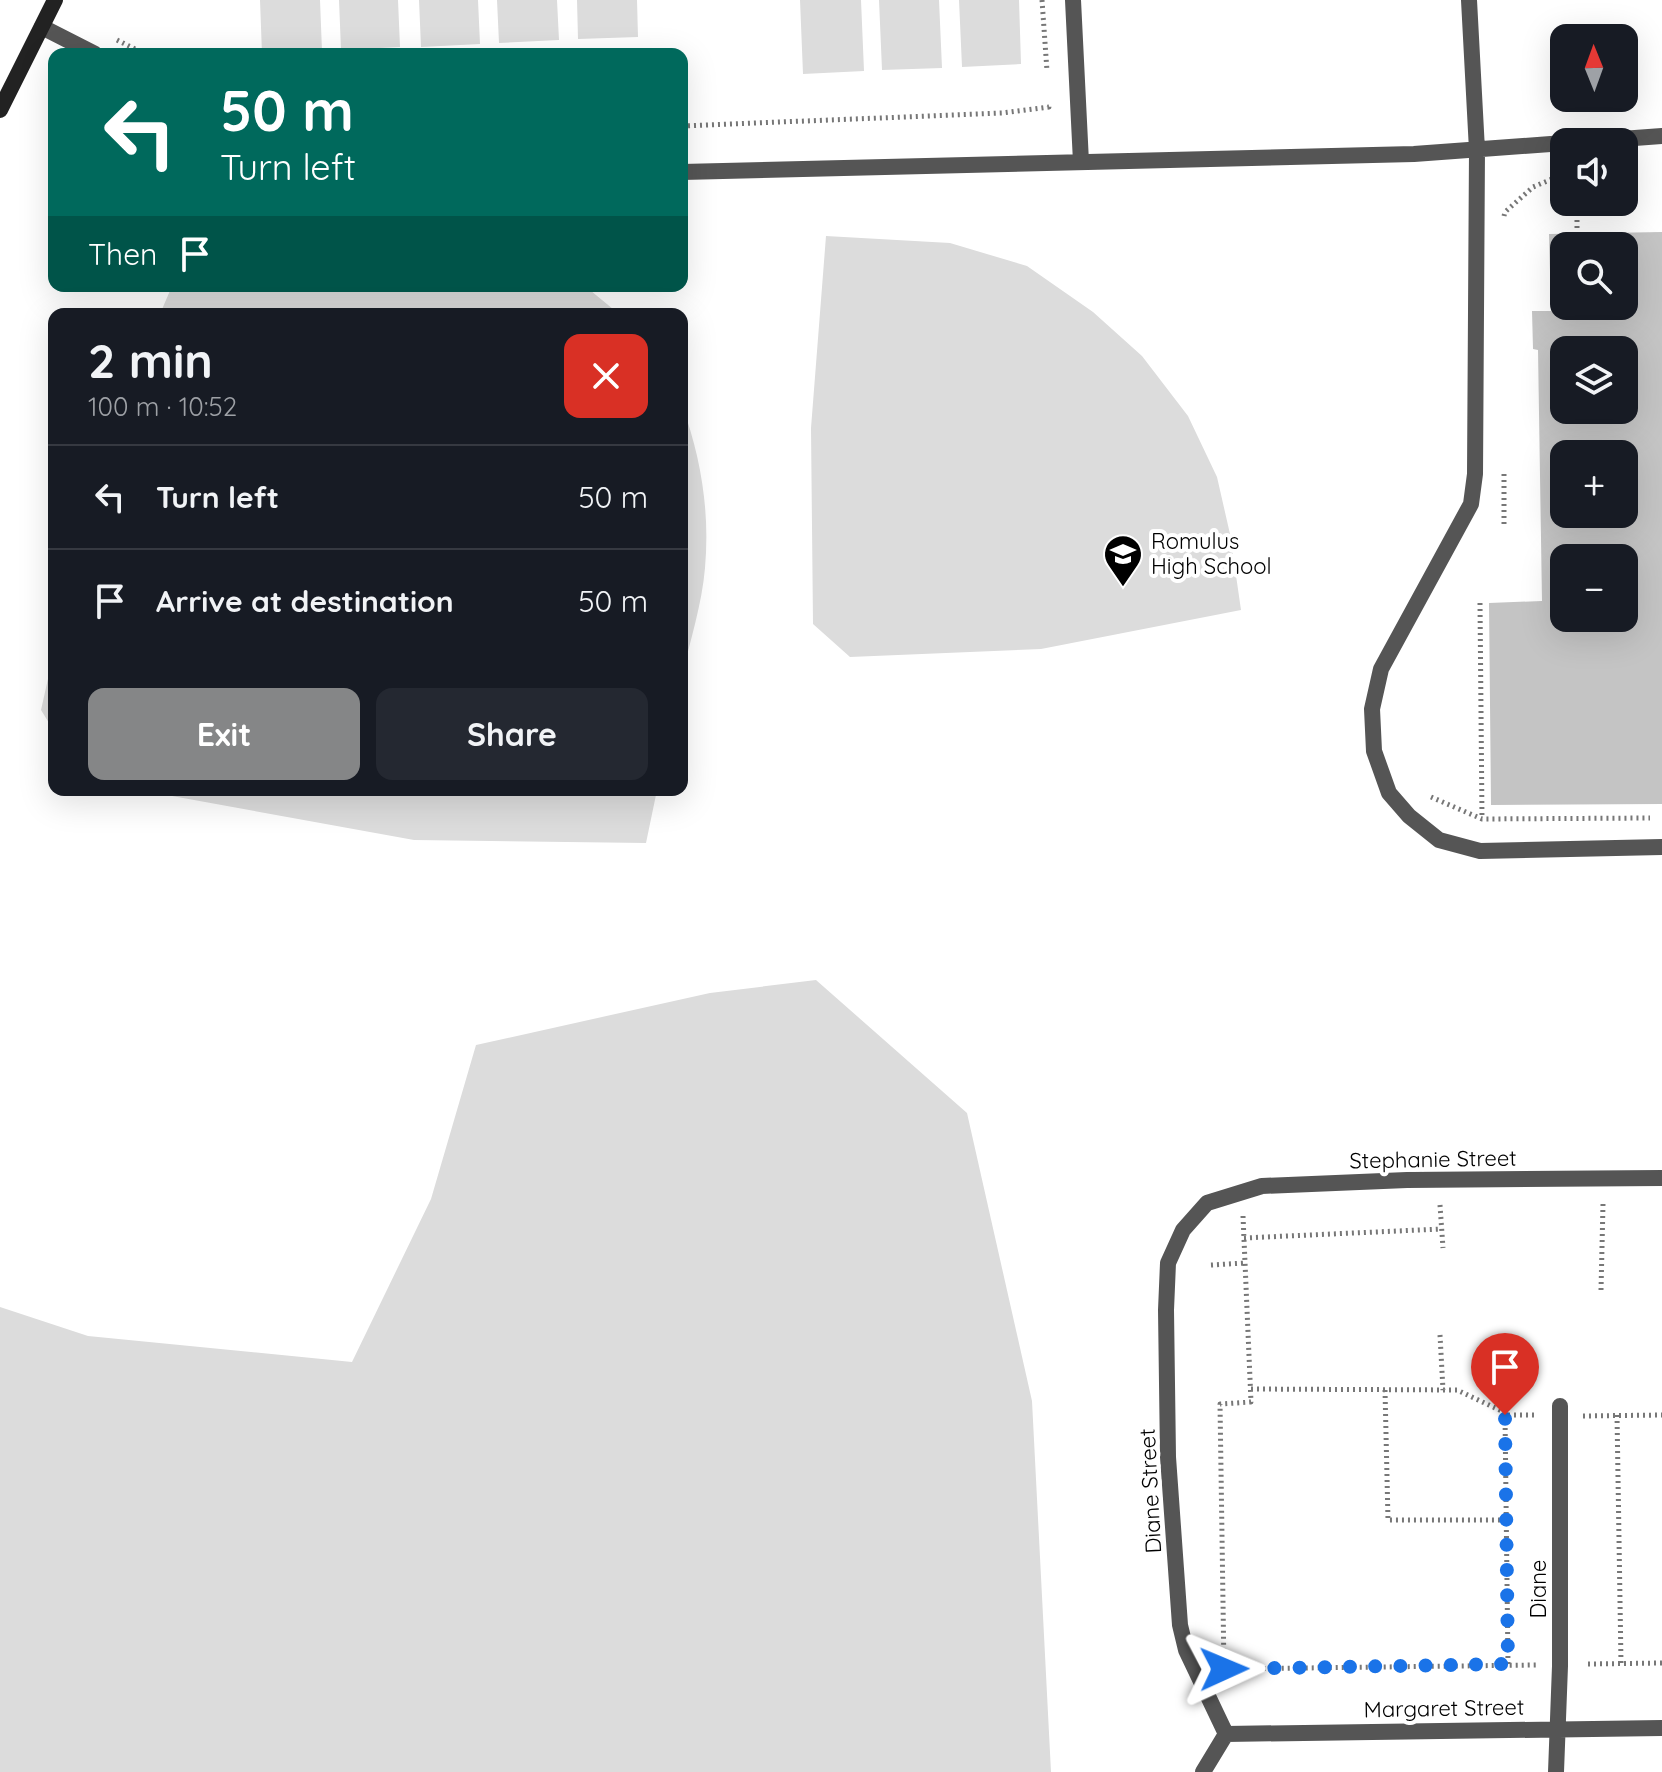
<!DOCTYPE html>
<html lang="en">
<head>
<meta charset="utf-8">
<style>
	:root { --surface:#171b24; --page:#242831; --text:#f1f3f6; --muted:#9ea1a6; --line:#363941; --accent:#858687 }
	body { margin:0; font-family:Quicksand,sans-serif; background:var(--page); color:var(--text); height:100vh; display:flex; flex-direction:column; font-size:30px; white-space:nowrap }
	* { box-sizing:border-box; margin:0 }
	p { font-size:26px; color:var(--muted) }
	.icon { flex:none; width:44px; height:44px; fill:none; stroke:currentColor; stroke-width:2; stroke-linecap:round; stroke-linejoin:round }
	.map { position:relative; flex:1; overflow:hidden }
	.sheet { position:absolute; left:48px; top:308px; width:640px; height:488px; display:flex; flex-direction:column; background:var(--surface); border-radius:16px; box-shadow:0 8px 32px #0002 }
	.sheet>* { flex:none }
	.guide { position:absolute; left:48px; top:48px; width:640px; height:244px; border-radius:16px; box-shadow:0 8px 32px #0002; background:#00695c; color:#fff; overflow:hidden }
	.needle { width:52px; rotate:359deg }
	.tools { position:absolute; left:1550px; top:24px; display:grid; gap:16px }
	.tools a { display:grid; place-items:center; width:88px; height:88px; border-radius:16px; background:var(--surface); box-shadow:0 8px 32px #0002; font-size:40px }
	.pin { position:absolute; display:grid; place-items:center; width:68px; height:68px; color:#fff; margin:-82px -34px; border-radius:50% 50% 50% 0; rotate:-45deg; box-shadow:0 0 8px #0007 }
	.pin .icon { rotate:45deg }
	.me { position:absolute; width:88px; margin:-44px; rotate:89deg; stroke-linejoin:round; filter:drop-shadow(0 0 6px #0008) }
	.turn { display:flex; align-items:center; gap:28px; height:168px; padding:0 40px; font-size:36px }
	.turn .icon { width:104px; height:104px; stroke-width:2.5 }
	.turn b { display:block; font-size:56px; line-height:68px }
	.then { display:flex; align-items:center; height:76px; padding:0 40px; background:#0003; gap:16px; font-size:30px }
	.round { display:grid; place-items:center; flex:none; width:84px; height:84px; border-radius:16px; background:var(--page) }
	.head { display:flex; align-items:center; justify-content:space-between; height:136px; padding:0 40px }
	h1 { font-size:48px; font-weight:700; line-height:60px }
	.action { display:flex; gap:16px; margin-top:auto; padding:16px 40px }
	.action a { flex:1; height:92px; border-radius:16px; background:var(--accent); color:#fff; font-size:32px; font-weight:700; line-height:92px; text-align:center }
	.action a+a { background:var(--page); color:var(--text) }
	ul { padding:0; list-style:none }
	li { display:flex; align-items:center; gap:24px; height:104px; padding:0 40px; border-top:2px solid var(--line) }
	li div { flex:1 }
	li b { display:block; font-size:30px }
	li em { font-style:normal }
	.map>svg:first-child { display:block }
	.green { fill:#dcdcdc }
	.building { fill:#c4c4c4; fill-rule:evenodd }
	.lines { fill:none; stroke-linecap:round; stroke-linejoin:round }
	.path { stroke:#777; stroke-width:5; stroke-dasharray:2 4; stroke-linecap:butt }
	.lane { stroke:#555; stroke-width:16 }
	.street { stroke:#555; stroke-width:16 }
	.secondary { stroke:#222; stroke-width:16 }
	.route { stroke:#1a73e8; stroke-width:14; stroke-dasharray:0 25.2 }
	.labels { text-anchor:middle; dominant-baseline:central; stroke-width:8; stroke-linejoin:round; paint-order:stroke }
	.poi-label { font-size:22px; fill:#000; stroke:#fff; text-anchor:start }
	.street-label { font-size:22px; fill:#000; stroke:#fff }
</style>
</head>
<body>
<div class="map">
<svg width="1662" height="1772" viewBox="0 0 1662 1772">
	<rect width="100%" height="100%" fill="#fff"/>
	<path class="green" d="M260,0H320L322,51L262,54Z
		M339,0H398L400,47L341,50Z
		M419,0H478L480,44L421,47Z
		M497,0H557L559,40L499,43Z
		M577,0H637L638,37L578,39Z
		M800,0H861L864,71L803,74Z
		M879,0H939L942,68L882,70Z
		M959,0H1019L1021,64L962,67Z
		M826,236L950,243L1027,266L1093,312L1142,356L1188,416L1217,477L1230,534L1241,610L1041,649L850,657L813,624L811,428Z
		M172,286H585L619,314H160Z
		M682,405C701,458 710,511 705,568C702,604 690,641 682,676Z
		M54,652V731L41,710Z
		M139,790H657L646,843L414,840Z
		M816,980L967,1113L1032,1401L1051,1772H0V1307L88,1336L352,1362L431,1199L476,1045L710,993Z"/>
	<path class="building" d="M1662,232V804L1491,805L1489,603L1542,601L1538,350L1533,349L1532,311H1551L1549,234ZM1564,246H1624V306H1564ZM1564,350H1624V410H1564ZM1564,454H1624V514H1564ZM1564,558H1624V618H1564Z"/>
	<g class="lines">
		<path class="path" d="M1042,0L1047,71
			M117,40L145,54
			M682,126L1002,113L1049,107V105
			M1577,202V233
			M1504,216L1505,212L1533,187L1564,174
			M1504,474V526
			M1480,603L1482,819
			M1431,797L1482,819L1650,818
			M1440,1205L1443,1248
			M1243,1216L1251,1402L1220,1404L1224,1669L1536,1665
			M1244,1238L1441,1229
			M1211,1265L1245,1263
			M1601,1290L1603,1204
			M1440,1335L1443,1390
			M1251,1389L1457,1390L1508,1414
			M1385,1390L1388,1520H1507
			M1617,1415L1621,1663
			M1583,1416L1662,1415
			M1508,1664L1505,1415H1534
			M1588,1664L1662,1663"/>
		<path class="lane" d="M1073,0L1081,162
			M1469,0L1477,150L1475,474L1471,504L1381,669L1372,709L1374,751L1389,793L1409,816L1439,840L1480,851L1662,847
			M42,27L95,54
			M1581,142L1662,136
			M682,172L1414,154L1564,143"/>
		<path class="street" d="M1226,1734L1662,1728
			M1203,1772L1226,1734L1186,1650L1180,1625L1168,1457L1166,1310L1168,1263L1183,1230L1207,1203L1262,1186L1407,1180L1662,1178
			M1556,1772L1560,1666V1406"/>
		<path class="secondary" d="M0,110L55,0"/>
	</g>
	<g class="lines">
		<path class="route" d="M1224,1669L1508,1664L1505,1415"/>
	</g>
	<defs>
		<symbol id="school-pin" viewBox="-11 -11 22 30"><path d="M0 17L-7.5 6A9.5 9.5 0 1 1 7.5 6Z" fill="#000" stroke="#fff"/><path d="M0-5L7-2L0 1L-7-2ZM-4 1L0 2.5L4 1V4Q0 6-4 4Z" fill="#fff"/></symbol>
	</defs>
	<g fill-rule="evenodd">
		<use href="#school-pin" x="1101" y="532" width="44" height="60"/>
	</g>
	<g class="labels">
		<g class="poi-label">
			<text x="1151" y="541">Romulus<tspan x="1151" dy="25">High School</tspan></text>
		</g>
		<g class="street-label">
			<text transform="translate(1433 1159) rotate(-1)">Stephanie Street</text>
			<text transform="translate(1150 1491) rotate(-93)">Diane Street</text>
			<text transform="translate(1538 1589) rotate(-90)">Diane</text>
			<text transform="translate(1444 1708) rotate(-1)">Margaret Street</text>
		</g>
	</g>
</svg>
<div class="tools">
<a><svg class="needle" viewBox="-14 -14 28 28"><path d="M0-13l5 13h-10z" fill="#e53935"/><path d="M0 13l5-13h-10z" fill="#9ea1a6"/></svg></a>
<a><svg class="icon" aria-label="sound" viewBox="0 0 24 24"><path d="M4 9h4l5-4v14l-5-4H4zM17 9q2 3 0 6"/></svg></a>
<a><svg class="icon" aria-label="search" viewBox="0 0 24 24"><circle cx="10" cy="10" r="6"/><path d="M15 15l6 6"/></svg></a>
<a><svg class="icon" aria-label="layers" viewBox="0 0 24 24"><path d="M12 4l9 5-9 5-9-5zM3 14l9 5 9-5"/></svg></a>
<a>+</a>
<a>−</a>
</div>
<div class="pin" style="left:1505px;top:1415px;background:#d93025"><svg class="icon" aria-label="arrive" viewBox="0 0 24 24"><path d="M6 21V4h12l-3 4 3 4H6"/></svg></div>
<svg class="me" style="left:1224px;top:1669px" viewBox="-20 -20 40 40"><path d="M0-17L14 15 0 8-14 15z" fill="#1a73e8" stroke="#fff" stroke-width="4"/></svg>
<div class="guide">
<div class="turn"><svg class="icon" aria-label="left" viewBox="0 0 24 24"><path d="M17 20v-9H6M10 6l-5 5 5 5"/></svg><div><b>50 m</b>Turn left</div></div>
<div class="then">Then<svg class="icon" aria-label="arrive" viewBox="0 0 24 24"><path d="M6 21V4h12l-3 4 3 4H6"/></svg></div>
</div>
<section class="sheet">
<div class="head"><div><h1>2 min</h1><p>100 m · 10:52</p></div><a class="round" style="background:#d93025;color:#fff"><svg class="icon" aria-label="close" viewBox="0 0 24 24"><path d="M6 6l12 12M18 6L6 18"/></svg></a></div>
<ul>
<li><svg class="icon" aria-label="left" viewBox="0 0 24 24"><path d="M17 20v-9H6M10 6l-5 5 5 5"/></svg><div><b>Turn left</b></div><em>50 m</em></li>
<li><svg class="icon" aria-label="arrive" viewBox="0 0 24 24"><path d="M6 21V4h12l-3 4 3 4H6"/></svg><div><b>Arrive at destination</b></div><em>50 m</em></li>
</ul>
<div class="action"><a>Exit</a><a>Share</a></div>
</section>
</div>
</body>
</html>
